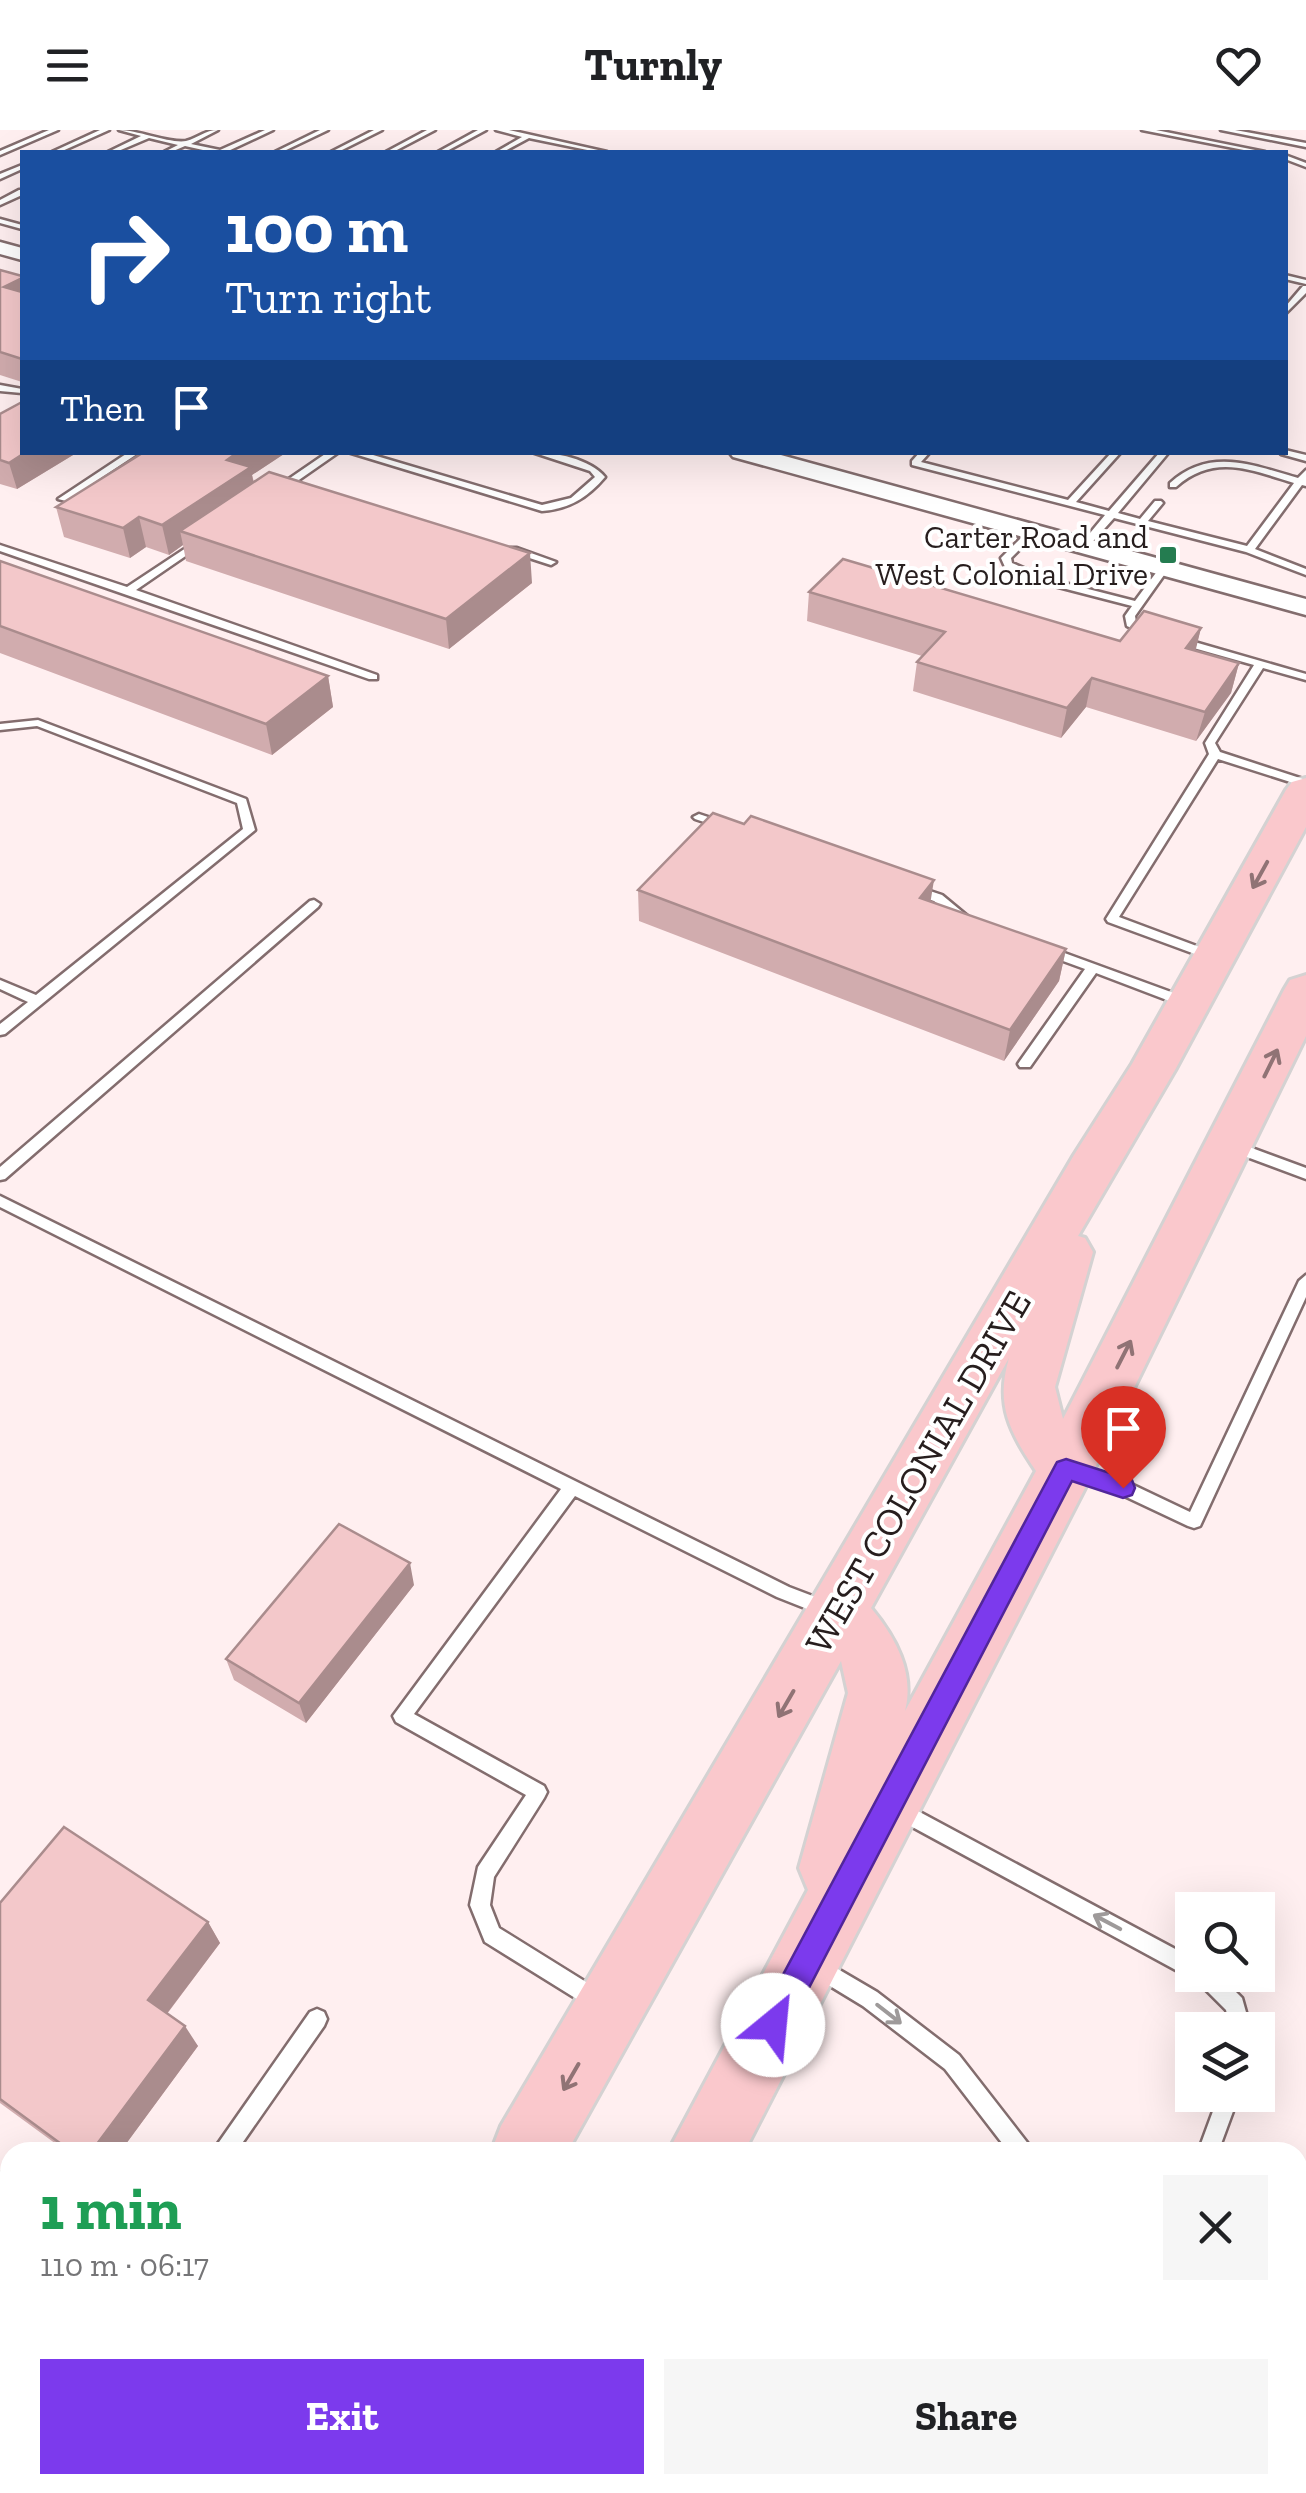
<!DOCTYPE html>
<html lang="en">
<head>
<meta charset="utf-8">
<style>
	:root { --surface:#fff; --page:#f6f6f6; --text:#202124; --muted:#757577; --accent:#7c3aed }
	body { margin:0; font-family:"Zilla Slab",serif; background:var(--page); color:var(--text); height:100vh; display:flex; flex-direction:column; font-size:38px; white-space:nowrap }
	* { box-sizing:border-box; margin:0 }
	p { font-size:32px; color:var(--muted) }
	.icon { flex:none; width:55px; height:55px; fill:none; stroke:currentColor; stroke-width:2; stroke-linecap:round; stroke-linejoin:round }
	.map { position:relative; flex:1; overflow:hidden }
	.drawer { position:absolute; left:0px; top:2012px; width:1308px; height:352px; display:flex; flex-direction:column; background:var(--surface); border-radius:30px 30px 0 0; box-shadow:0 10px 40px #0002 }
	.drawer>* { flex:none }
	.hud { position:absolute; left:20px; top:20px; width:1268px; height:305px; border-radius:0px; box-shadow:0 10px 40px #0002; background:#1a4fa0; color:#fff; overflow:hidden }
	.buttons { position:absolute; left:1175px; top:1762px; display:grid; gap:20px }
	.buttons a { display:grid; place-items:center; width:100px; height:100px; border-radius:0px; background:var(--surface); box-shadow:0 10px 40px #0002; font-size:50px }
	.pin { position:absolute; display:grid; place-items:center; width:85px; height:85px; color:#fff; margin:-102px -42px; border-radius:50% 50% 50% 0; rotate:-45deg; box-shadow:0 0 10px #0007 }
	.pin .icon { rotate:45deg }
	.me { position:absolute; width:110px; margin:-55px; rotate:28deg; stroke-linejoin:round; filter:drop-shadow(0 0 8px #0008) }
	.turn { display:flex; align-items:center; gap:35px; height:210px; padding:0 40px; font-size:45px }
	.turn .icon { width:130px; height:130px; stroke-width:2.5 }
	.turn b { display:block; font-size:70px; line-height:85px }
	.then { display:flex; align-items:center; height:95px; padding:0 40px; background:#0003; gap:20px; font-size:38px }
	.round { display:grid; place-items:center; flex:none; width:105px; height:105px; border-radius:0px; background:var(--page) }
	.head { display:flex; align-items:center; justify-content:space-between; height:170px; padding:0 40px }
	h1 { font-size:60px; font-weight:700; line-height:75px; color:#1e9e55 }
	.cta { display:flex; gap:20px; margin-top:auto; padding:20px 40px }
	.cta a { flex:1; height:115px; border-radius:0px; background:var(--accent); color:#fff; font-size:40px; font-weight:700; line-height:115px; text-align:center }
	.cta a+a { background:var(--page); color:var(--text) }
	header { display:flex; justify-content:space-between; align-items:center; height:130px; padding:0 40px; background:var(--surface); font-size:45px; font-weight:700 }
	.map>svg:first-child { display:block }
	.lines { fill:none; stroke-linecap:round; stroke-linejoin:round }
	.service-casing { stroke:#836d6e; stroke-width:5 }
	.tertiary-casing { stroke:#836d6e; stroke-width:5 }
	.trunk-casing { stroke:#d4d2d2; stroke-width:6 }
	.service { fill:#fff; fill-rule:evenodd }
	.tertiary { fill:#fff; fill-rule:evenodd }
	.trunk { fill:#fac8cc; fill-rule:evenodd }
	.wall { fill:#d1acae }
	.shaded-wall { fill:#aa8c8d }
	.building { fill:#f3c8ca; stroke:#aa8c8d; stroke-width:2.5 }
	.oneway { stroke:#907375 }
	.oneway2 { stroke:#9e9a9a }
	.route { fill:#7c3aed; stroke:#51269a; stroke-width:2.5 }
	.poi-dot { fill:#247c50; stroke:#fff; stroke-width:4 }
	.labels { text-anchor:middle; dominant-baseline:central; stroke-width:8; stroke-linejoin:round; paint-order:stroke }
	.far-poi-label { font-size:32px; fill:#271e1e; stroke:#fff; text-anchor:end }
	.street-label { font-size:38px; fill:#271e1e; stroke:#fff }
</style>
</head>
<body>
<header><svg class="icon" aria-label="menu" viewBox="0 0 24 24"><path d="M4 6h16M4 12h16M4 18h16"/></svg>Turnly<svg class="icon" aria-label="heart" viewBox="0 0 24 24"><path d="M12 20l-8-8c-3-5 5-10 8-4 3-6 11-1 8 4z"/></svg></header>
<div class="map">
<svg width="1306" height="2363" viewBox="0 0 1306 2363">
	<rect width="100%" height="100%" fill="#ffeff0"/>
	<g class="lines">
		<defs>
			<path id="service" d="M49,0H58L0,25V21Z
				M100,0H109L60,22H52Z
				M119,0C138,0 171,14 186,11C198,8 205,0 218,0L191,14L220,20L265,0H273L226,22H212L185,16L171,22H164L178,15L149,8L116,22H108L141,6Z
				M320,0H328L282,22H275Z
				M374,0H382L338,22H331Z
				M427,0H435L393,22H386Z
				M478,0H486L445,22H438Z
				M496,0H509L607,22H597L529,8L503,22H496L522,7Z
				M1142,0H1156L1265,22H1254Z
				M1221,0H1235L1306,13V17Z
				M1285,25L1306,33V37L1285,29Z
				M22,35V39L0,49V44Z
				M19,60H22V65L0,75V70Z
				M0,89L22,95V99L0,93Z
				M1285,145L1306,150V154L1285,149Z
				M1303,156H1306V163L1285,184V177Z
				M0,255L22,259V263L0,261Z
				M1285,320L1306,325V331L1281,324L1285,322Z
				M129,322H140L66,371L58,369Z
				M328,322H339L283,361H277V357Z
				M348,322H363L542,375L571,368L595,347L590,341L532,322C555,322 590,329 605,347C587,368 569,379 542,381Z
				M920,322H930L921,332L1068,370L1112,322H1121L1076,372L1109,381L1160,322H1169L1118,383L1140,389L1155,371H1161L1163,373L1148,391L1247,416L1294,353C1251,340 1214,323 1176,357H1170V353C1210,317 1252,335 1298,348L1306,340V356L1302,355L1255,419L1306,439V445L1246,422L1114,388L1087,418H1081V414L1105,385L912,335V331Z
				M1029,400L1037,402L1011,428L1012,433L1049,449L1135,471L1161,436H1167L1169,438L1135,486L1136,492L1152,500V504H1144L1127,496L1125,486L1132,476L1043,453L1005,437L1001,428Z
				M195,412L203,414L136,460L377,545V549H369L0,421V415L127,457Z
				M511,418H517L556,432L551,435L511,422Z
				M1176,509H1184L1306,544V550L1263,538L1215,613L1220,622L1306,650V657L1218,629L1119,787L1218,824L1220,827L1214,831L1108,792L1106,789L1209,624L1205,613L1254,535L1176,513Z
				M38,590L246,669L255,700L5,904L0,905V894L28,872L0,859V850L36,865L243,699L237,673L37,596L0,600V594Z
				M699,684L729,694L731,696L725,699L695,689L693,687Z
				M912,755L942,765L971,789L969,792H961L934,771L908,762L906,759Z
				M314,770L320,774L318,777L5,1049L0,1050V1037L310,771Z
				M1048,817L1190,869L1191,872L1185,876L1180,875L1096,843L1030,937H1020L1018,934L1020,931L1085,839L1044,824V818Z
				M1233,1011L1306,1038V1049L1228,1020L1226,1016Z
				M0,1066L789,1457L831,1473L834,1478L831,1483L825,1486L777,1467L575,1366L414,1584L544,1656L547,1662L544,1668L494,1747L490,1775L499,1798L602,1862L605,1869L602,1876L595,1879L588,1876L485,1812L470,1775L478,1737L526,1665L396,1592L393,1586L561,1359L0,1077Z
				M1306,1145V1167L1200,1396L1194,1398L1188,1396L1118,1363L1069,1347L1067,1342L1069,1337L1075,1335L1129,1353L1190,1382L1299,1151Z
				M901,1672L1192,1828V1845H1219L1242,1868L1251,1900H1231L1226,1880L1198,1852L1196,1846L1192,1848L1185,1845L894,1687L892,1681L894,1675Z
				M819,1828L877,1862L959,1925L1029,2015L1032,2022H1009L945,1939L863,1876L812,1845L809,1838L812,1831Z
				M317,1879L324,1882L327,1889L324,1896L236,2022H214L217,2015L310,1882Z
				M1219,1965H1239L1218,2022H1198Z
				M0,2043L10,2048V2072L0,2067Z"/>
			<path id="tertiary" d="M0,112L22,118V130L0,124Z
				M729,322H770L1306,469V485L733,327Z"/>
			<path id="trunk" d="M1306,648V697L1175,940L1078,1106L1085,1108L1093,1122L1055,1257L1063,1289L1284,860L1290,850L1306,845V906L1086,1356L744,2022H668L808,1760L799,1738L848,1563L841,1531L567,2022H491L501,1996L1074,1025L1132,934L1286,660L1292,652ZM1009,1228C995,1275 1010,1302 1036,1341L905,1581C915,1542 895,1507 871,1478Z
				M293,2355H375L371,2363H289Z
				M492,2355H574L570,2363H488Z"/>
		</defs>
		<use href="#service" class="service-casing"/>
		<use href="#tertiary" class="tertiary-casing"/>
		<use href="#trunk" class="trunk-casing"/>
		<use href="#service" class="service"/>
		<use href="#tertiary" class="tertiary"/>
		<use href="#trunk" class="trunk"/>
	</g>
	<path class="wall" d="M0,140L22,146V252L0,245Z
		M0,284L22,322H78L17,359L0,354Z
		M144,322H287L252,345L254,352L532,453L449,519L186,431L183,415L169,425L146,417L130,428L64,407L56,377Z
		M0,431L328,546L333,577L272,625L0,523Z
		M809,462L1120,511L1201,498L1195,520L1239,533L1231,563L1196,611L1086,577L1061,608L913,561L917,532L922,526L807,491Z
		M638,760L931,772L1066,819L1059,851L1004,931L639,791Z
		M414,1455L306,1593L234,1550L226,1529Z
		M0,1773L208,1792L220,1813L167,1884L198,1916L120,2022H67L0,1973Z"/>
	<path class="shaded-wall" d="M22,148V175L4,157Z
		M26,322H78L17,359L9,333Z
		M238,322H287L252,345L256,366L180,401L183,415L169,425L162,395L227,330Z
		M139,387L146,417L130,428L123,398Z
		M530,423L532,453L449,519L446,489Z
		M1201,498L1194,527L1186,518Z
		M1239,533L1231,563L1196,611L1205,582Z
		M328,546L333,577L272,625L266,594Z
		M1092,548L1086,577L1061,608L1067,578Z
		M934,750L929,781L920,768Z
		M1066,819L1059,851L1004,931L1010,900Z
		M410,1433L414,1455L306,1593L299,1573Z
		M208,1792L220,1813L162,1890L148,1870Z
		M185,1896L198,1916L120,2022H91Z"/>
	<path class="building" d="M0,140L22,146V148L4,157L22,162V229L0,222Z
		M22,272V322H26L9,333L0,330V284Z
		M144,322H238L227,330L251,337L162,395L139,387L123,398L56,377Z
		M269,342L530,423L446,489L180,401Z
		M843,429L1120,511L1144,481L1201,498L1186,518L1239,533L1205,582L1092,548L1067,578L917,532L945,502L809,462Z
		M0,431L328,546L266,594L0,496Z
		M713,683L744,694L751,686L934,750L920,768L1066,819L1010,900L638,760Z
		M339,1394L410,1433L299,1573L226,1529Z
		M64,1697L208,1792L148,1870L185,1896L91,2022H72L0,1969V1773Z"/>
	<defs><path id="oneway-shaft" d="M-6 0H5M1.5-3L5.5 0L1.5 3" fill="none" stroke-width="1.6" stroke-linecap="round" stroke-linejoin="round" transform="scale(2.5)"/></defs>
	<g class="oneway">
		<use href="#oneway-shaft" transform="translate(1260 745) rotate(119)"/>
		<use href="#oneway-shaft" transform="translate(1271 933) rotate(-64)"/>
		<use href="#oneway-shaft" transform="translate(1124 1224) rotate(-63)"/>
		<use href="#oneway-shaft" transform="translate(786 1574) rotate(120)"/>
		<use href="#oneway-shaft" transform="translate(571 1947) rotate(120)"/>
	</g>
	<g class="oneway2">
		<use href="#oneway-shaft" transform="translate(1107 1792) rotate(-152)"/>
		<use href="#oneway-shaft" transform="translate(889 1884) rotate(38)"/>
	</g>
	<path class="route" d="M1066,1329L1132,1350L1135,1358L1132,1365L1123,1368L1072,1351L784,1906L773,1910L762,1906L758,1895L762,1884L1057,1332Z"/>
	<rect class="poi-dot" x="1158" y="415" width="20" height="20" rx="5"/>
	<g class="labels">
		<g class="far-poi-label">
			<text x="1148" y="407">Carter Road and<tspan x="1148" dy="37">West Colonial Drive</tspan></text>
		</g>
		<g class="street-label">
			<text transform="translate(918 1342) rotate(-60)">WEST COLONIAL DRIVE</text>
		</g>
	</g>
</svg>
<div class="buttons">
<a><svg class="icon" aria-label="search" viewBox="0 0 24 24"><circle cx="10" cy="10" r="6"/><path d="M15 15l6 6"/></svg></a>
<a><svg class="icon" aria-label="layers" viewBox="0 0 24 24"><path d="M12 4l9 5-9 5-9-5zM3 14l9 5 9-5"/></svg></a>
</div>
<div class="pin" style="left:1123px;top:1358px;background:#d93025"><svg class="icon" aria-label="arrive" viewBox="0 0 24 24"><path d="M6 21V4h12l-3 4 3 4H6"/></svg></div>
<svg class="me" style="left:773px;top:1895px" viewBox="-20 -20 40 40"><circle r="19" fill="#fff"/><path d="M0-13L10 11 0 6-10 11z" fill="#7c3aed"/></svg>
<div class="hud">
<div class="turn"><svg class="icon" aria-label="right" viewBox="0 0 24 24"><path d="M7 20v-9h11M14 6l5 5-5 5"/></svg><div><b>100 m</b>Turn right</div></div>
<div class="then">Then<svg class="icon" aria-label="arrive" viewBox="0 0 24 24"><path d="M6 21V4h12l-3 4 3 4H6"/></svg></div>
</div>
<section class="drawer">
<div class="head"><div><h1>1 min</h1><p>110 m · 06:17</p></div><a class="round"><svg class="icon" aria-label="close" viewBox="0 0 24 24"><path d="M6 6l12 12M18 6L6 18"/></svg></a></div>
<div class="cta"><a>Exit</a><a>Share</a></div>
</section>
</div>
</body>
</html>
